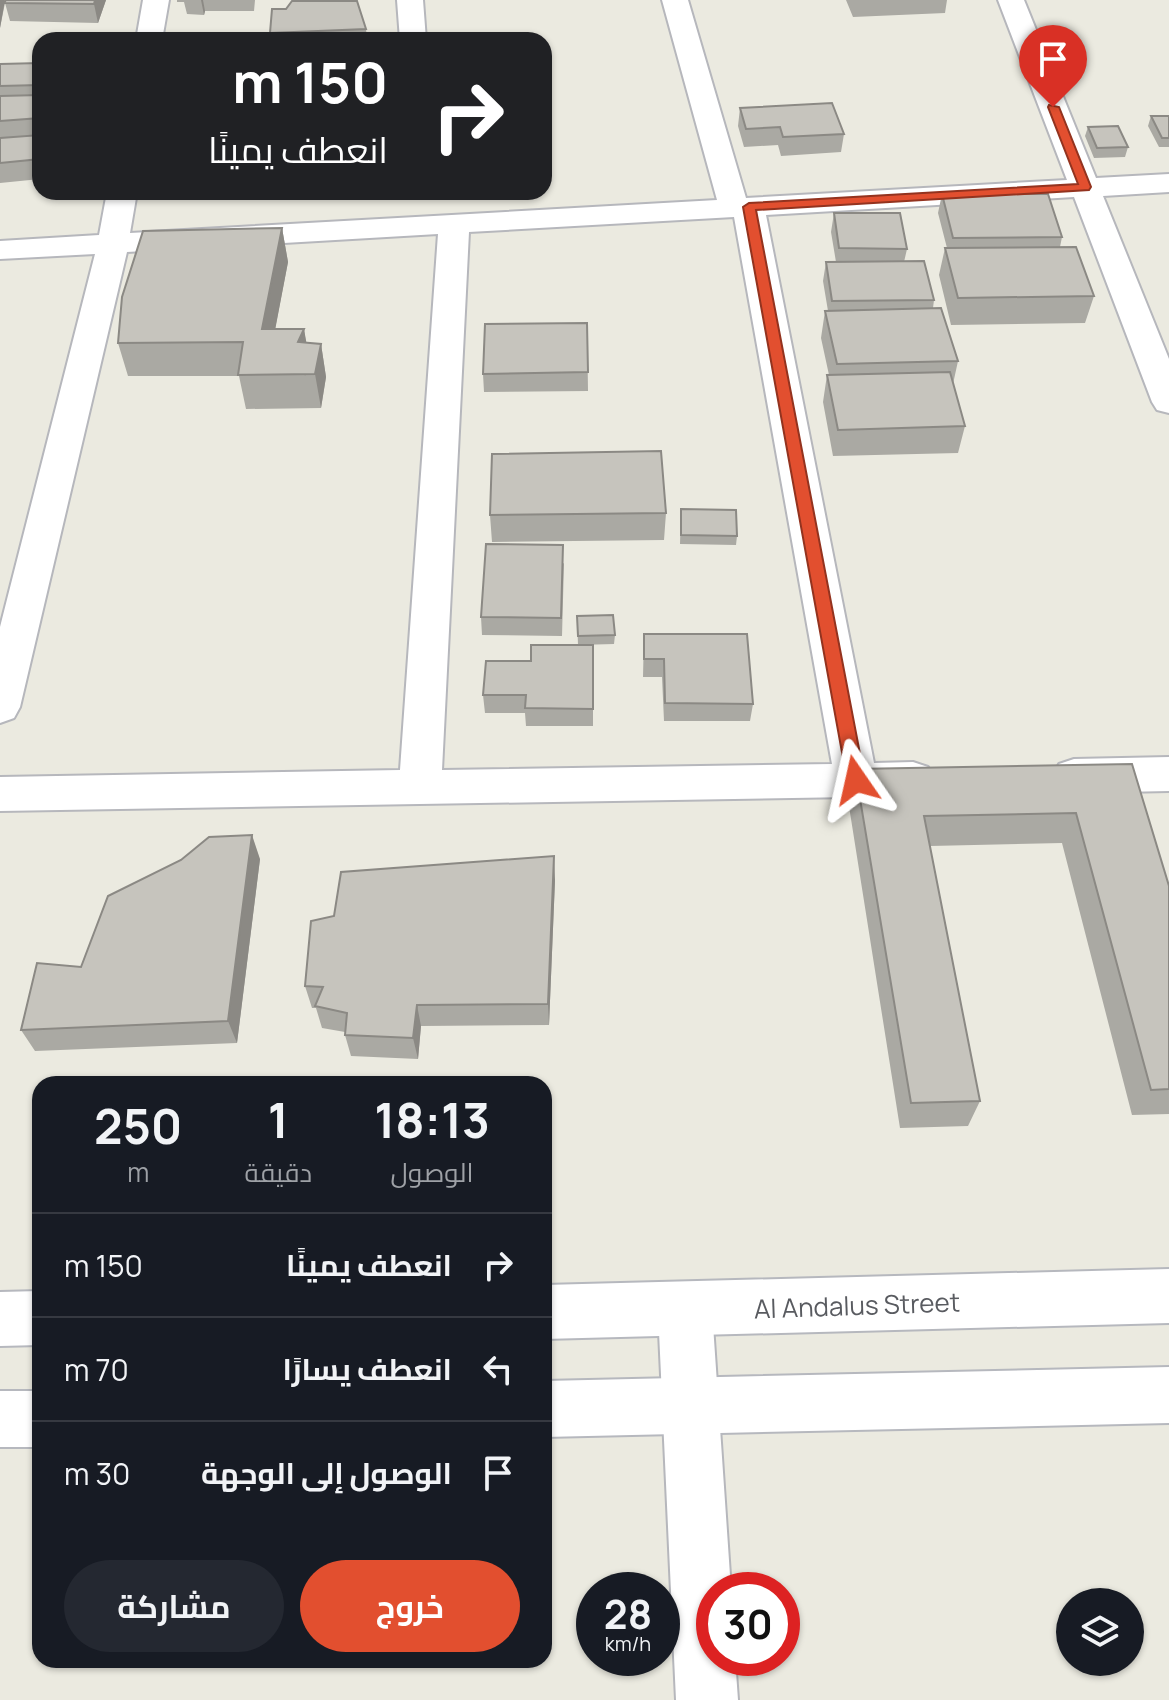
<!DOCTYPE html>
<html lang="ar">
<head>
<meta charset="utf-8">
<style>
	:root { --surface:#171b24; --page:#242831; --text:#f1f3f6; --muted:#9ea1a6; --line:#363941; --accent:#e24f2f }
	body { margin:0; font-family:Manrope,Cairo,sans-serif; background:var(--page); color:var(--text); direction:rtl; height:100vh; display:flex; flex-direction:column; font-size:30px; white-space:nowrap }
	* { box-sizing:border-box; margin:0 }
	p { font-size:26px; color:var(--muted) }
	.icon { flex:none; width:44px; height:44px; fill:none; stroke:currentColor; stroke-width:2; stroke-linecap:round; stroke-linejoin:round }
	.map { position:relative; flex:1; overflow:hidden; direction:ltr }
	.side { position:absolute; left:32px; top:1076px; width:520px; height:592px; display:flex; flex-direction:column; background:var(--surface); border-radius:24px; box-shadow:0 2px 6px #0004; direction:rtl }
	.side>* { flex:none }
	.top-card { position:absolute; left:32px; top:32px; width:520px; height:168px; border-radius:24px; box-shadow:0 2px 6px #0004; direction:rtl; background:#202124; color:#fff; overflow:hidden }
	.buttons { position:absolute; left:1056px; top:1588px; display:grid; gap:16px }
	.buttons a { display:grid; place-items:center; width:88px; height:88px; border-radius:50%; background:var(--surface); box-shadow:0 2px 6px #0004; font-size:40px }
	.speed { position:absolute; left:576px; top:1572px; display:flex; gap:16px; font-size:40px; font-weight:700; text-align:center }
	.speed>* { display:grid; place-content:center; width:104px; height:104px; border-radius:50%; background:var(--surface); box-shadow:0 2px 6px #0004; line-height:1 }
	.speed small { font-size:20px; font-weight:400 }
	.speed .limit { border:12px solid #d22; background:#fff; color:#111 }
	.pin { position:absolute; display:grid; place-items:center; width:68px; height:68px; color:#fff; margin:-82px -34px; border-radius:50% 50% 50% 0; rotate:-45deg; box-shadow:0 0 8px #0007 }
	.pin .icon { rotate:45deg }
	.me { position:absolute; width:88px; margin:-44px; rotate:349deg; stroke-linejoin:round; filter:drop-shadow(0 0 6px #0008) }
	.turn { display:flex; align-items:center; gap:28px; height:168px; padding:0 32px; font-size:36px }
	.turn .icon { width:104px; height:104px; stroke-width:2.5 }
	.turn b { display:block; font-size:56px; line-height:68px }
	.eta { display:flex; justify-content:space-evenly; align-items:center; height:136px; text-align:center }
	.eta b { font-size:48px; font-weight:700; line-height:56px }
	.cta { display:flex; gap:16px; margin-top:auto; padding:16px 32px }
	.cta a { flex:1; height:92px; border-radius:48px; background:var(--accent); color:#fff; font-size:32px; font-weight:700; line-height:92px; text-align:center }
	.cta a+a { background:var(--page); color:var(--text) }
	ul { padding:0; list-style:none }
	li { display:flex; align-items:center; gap:24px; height:104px; padding:0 32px; border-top:2px solid var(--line) }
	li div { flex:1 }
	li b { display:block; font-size:30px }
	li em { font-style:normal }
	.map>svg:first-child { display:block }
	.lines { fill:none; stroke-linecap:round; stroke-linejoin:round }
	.minor-casing { stroke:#b6b7bc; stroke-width:4 }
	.secondary-casing { stroke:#b6b8be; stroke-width:4 }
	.minor { fill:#fff; fill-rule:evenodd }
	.secondary { fill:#fff; fill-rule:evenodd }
	.wall { fill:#aaa9a3 }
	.shaded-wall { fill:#8b8984 }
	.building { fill:#c6c4bd; stroke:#8b8984; stroke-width:2 }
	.route { fill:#e24f2f; stroke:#93331f; stroke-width:2 }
	.labels { text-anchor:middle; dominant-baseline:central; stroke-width:7; stroke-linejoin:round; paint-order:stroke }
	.near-street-label { font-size:26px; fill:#595b60; stroke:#fff }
</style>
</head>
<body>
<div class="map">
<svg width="1169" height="1700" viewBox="0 0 1169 1700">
	<rect width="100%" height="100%" fill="#ebeae0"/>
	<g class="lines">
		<defs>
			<path id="minor" d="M143,0H169L162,40H136Z
				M397,0H423L426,40H400Z
				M662,0H688L746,198L1067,180L998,0H1024L1096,178L1169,174V192L1103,196L1169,359V413L1157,410L1152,402L1074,197L766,215L874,763L913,762L928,767L934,779L928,791L913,796L0,811V777L400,770L438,234L127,252L20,707L14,718L0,723V627L95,254L0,259V241L99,235L107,192H137L130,233L717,200ZM734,217L832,764L442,770L469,232Z
				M1169,757V791L1074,793L1059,788L1053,776L1059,764L1074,759Z
				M685,1283L704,1291L712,1310L731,1590H714V1658H735L738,1700H676L658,1310L666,1291Z"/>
			<path id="secondary" d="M1169,1269V1323L544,1339V1285Z
				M40,1291V1345L0,1346V1292Z
				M1169,1367V1423L544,1437V1381Z
				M0,1391H40V1447H0Z"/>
		</defs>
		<use href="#minor" class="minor-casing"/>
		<use href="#secondary" class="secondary-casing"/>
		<use href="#minor" class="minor"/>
		<use href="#secondary" class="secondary"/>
	</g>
	<path class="wall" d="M0,0L5,2L106,0L98,23L10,21L5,3L0,28Z
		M177,0H255L254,11H205L204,15L187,14L184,2H177Z
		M846,0H947L945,13L853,17Z
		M286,9L366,29L367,40H271L270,33Z
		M40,63V179L0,183V64Z
		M740,108L844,134L841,152L781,156L778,145L744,147L738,126Z
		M1151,116H1169V147H1159L1148,126Z
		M1088,127L1128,147L1125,157L1094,158L1085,136Z
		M942,194L1062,237L1060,247L1094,296L1085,323L951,325L939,275L945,248H947L938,213Z
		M834,213L907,249L904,262L934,300L933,308L958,361L953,384L965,426L958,453L833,456L823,402L827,375H829L821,338L825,311H828L823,281L826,262H836L831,232Z
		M282,228L288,262L275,329H304L306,343L321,344L326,377L321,408L246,409L239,376H128L118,343Z
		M587,323L588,391L484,392L483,374Z
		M681,509L737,536L736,545L680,544Z
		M666,513L664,540L492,542L490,515Z
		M564,563L562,636L482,635L481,617Z
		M577,616L615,635L614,644L578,645Z
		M644,634L753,704L750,721H664L662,677H643Z
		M593,645V726H526L525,713H485L483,695L531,661Z
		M1132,764L1169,886V1114L1132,1115L1062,843L930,846L980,1101L968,1126L900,1128L848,800L855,769Z
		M260,859L237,1043L35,1051L21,1030L81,967Z
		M555,880L549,1025L421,1026L418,1059L351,1056L345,1035V1032L322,1028L316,1008H312L305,986Z"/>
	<path class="shaded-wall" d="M0,0H5L0,28Z
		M95,0H106L98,23L94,4Z
		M201,0H203L205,11L204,15Z
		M282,228L288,262L269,362L262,329Z
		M304,329L310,363L305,376L298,342Z
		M321,344L326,377L321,408L315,374Z
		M252,835L260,859L237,1043L228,1021Z
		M554,856L555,880L549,1025L548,1004Z
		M417,1005L421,1026L418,1059L413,1038Z"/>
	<path class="building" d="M6,0H95L94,4L4,3Z
		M292,1H357L366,29L270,33L272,9H286Z
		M40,63V85L0,86V64Z
		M40,95V118L0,121V96Z
		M832,103L844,134L783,137L780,127L746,129L740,108Z
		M1151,116H1169V138H1162Z
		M1118,126L1128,147L1097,148L1088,127Z
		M40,135V159L0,163V138Z
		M942,194H1048L1062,237L953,238Z
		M834,213H900L907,249L839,248Z
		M282,228L262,329H304L298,342L321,344L315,374L238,375L243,342L118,343L122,297L143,231Z
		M1076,247L1094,296L958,298L945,248Z
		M924,261L934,300L832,301L826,262Z
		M941,308L958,361L837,364L825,311Z
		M587,323L588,372L483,374L485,324Z
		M950,372L965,426L838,430L827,375Z
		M661,451L666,513L490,515L492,454Z
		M681,509L736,510L737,536L681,535Z
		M486,544L563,545L561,618L481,617Z
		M613,615L615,635L578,636L577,616Z
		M644,634H747L753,704L665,703L664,659H644Z
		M531,645H593V709L525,708L526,695H483L486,661H531Z
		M1132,764L1169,886V1089L1151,1090L1076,813L924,816L980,1101L911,1103L855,769Z
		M252,835L228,1021L21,1030L37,963L81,967L108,896L181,860L209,837Z
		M554,856L548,1004L417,1005L413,1038L345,1035L347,1013L315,1006L323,987L305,986L311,921L334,916L341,872Z"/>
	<path class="route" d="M1049,105L1059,107L1091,187L1089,190L756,210L865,780L856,787L847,780L743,207L749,203L1078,184L1048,107Z"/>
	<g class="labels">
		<g class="near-street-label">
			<text transform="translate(857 1305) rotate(-2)">Al Andalus Street</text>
		</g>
	</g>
</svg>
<div class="buttons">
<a><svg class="icon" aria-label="layers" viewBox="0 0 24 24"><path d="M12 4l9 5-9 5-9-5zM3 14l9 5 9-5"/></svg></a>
</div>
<div class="speed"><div>28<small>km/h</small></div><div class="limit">30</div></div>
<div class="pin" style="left:1053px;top:107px;background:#d93025"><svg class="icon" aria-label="arrive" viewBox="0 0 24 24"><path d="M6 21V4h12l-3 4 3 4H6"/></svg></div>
<svg class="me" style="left:856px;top:780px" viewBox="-20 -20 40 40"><path d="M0-17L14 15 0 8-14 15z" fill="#e24f2f" stroke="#fff" stroke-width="4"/></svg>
<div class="top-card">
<div class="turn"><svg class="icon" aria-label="right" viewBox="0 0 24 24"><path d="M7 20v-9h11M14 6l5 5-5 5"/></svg><div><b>150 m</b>انعطف يمينًا</div></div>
</div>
<section class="side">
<div class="eta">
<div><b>18:13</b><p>الوصول</p></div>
<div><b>1</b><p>دقيقة</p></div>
<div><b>250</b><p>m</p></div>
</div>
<ul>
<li><svg class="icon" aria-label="right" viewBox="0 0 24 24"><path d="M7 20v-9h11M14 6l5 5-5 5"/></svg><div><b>انعطف يمينًا</b></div><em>150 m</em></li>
<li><svg class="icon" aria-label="left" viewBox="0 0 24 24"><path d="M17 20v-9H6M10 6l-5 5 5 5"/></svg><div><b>انعطف يسارًا</b></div><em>70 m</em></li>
<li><svg class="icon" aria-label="arrive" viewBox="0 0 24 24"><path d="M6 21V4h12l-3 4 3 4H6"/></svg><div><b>الوصول إلى الوجهة</b></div><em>30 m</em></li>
</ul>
<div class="cta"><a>خروج</a><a>مشاركة</a></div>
</section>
</div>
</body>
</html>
